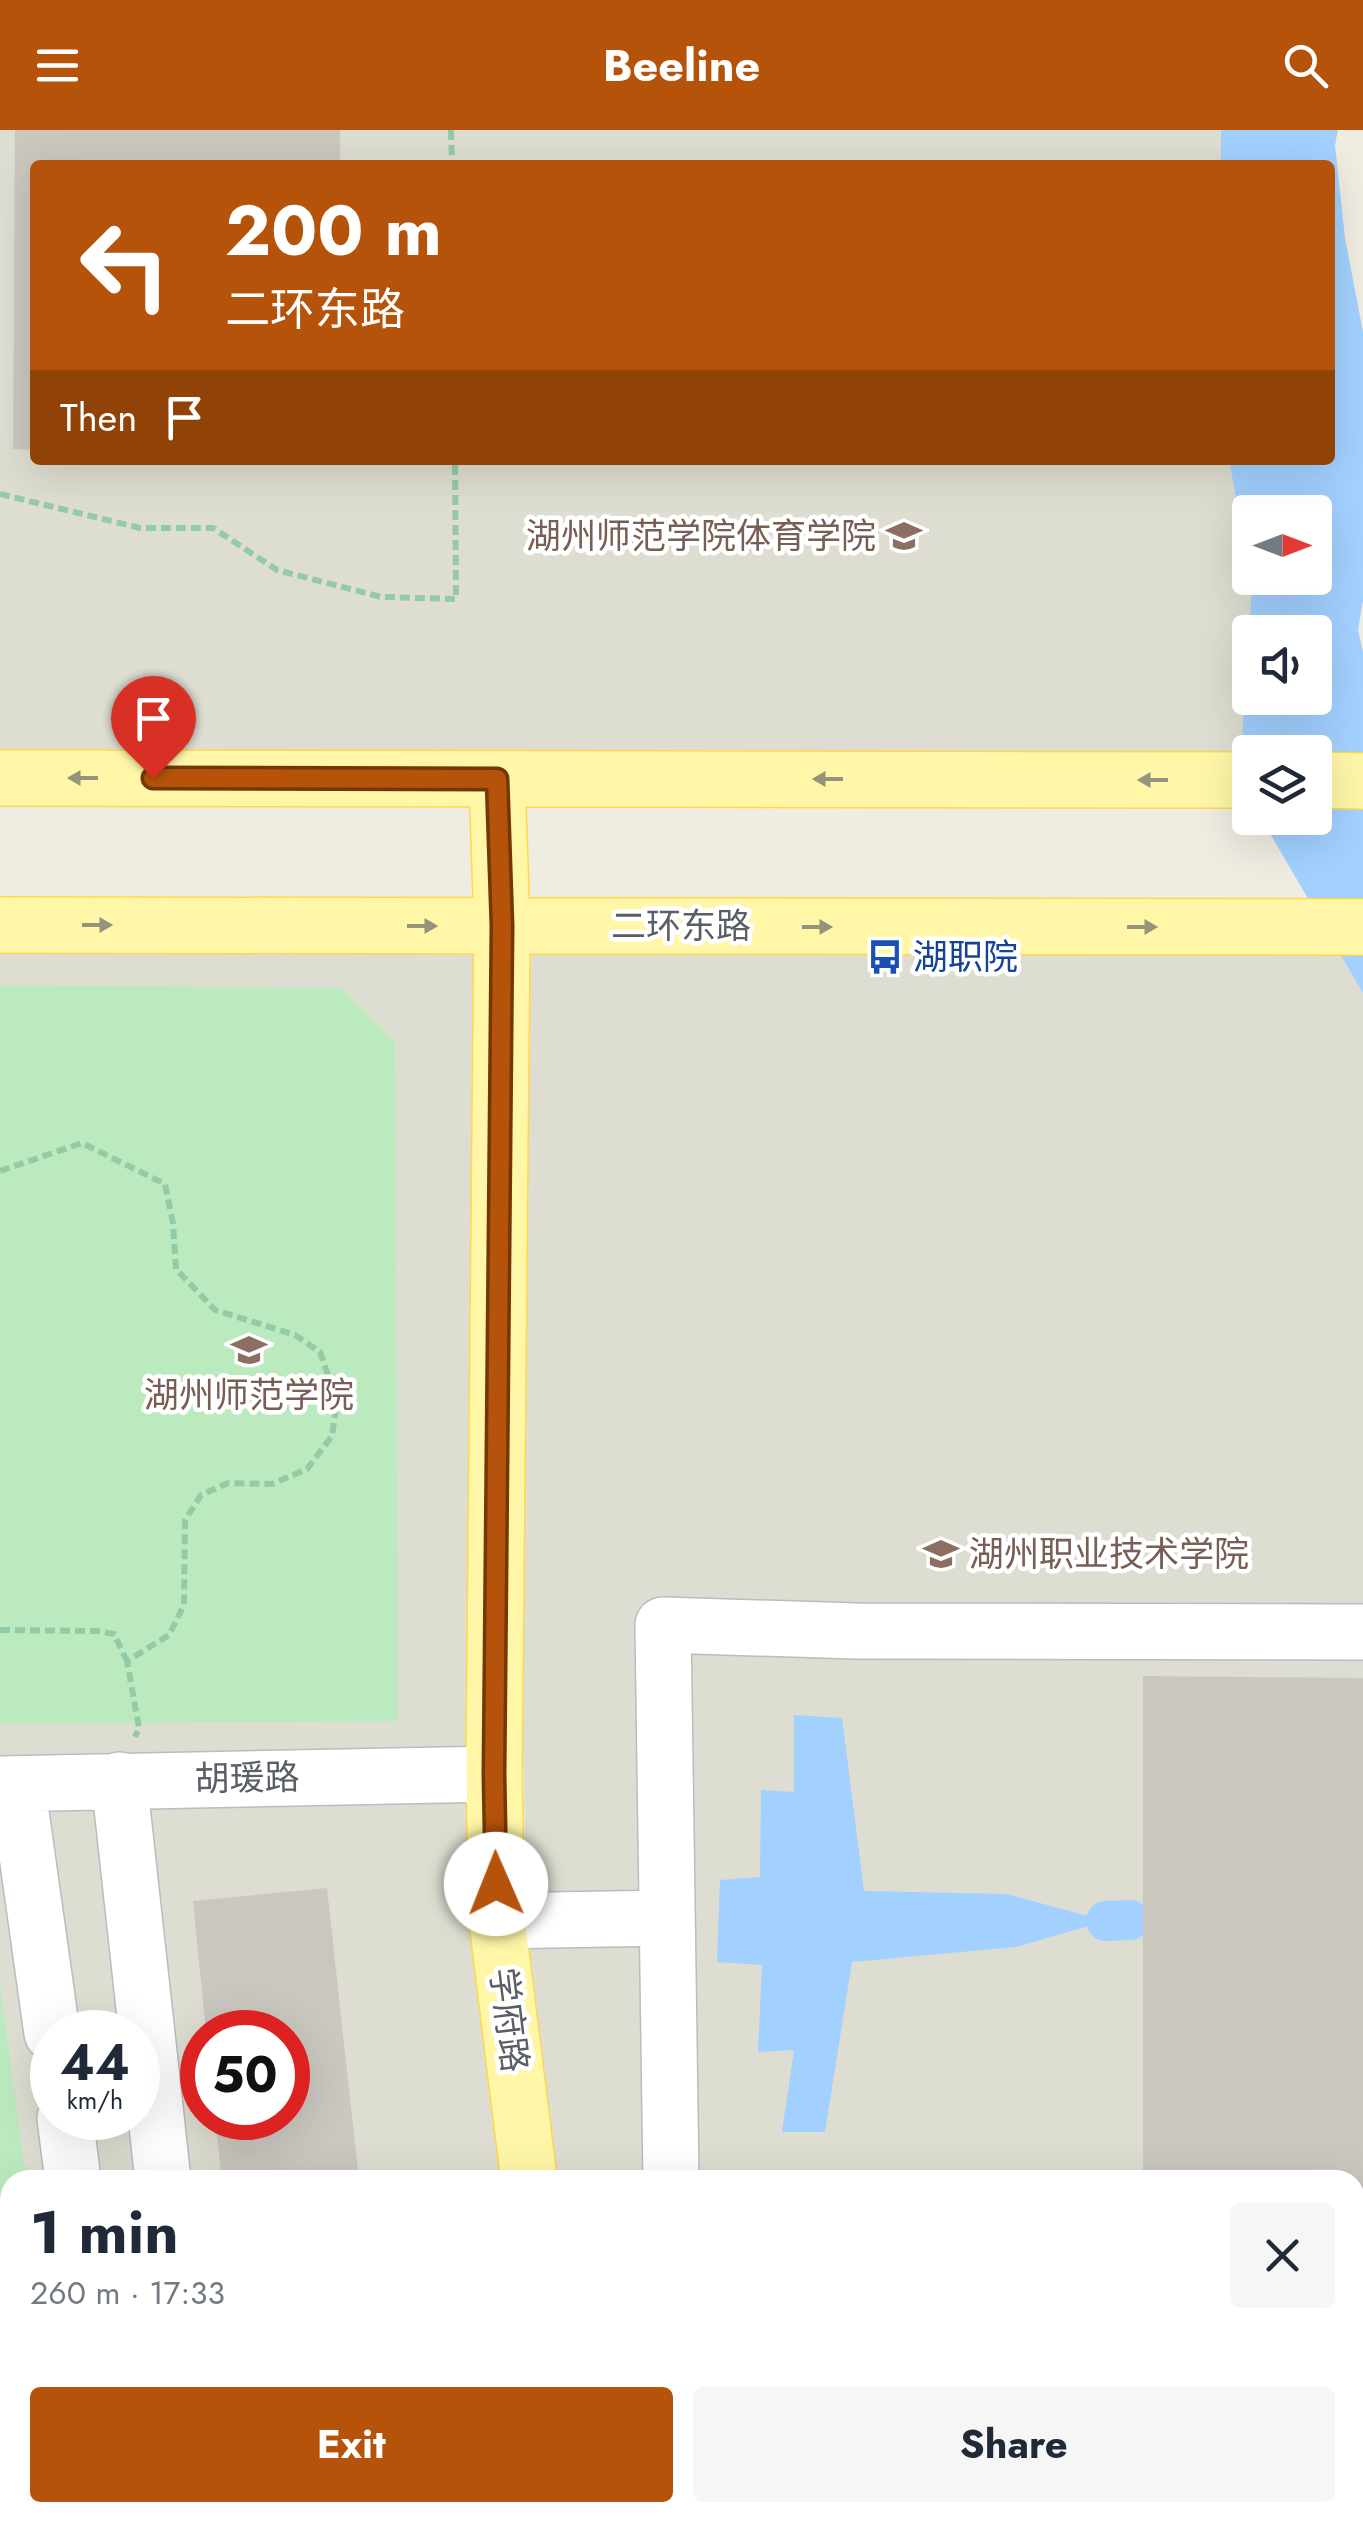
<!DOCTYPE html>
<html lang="en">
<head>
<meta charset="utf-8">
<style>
	:root { --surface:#fff; --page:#f6f6f7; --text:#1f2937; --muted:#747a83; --accent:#b45309 }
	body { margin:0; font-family:Jost,"Noto Sans SC",sans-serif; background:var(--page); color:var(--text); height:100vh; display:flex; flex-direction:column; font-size:38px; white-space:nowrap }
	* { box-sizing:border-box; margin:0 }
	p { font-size:32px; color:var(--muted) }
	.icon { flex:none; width:55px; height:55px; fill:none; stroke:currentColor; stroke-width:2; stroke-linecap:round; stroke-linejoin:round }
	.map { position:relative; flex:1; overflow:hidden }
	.sheet { position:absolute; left:0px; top:2040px; width:1365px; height:352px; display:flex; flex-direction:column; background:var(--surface); border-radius:30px 30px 0 0; box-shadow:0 10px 40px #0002 }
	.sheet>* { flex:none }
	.guide { position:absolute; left:30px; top:30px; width:1305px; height:305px; border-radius:10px; box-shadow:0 10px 40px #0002; background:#b45309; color:#fff; overflow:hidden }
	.needle { width:65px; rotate:90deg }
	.buttons { position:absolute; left:1232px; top:365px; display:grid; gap:20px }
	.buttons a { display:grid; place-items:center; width:100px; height:100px; border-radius:10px; background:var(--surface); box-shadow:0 10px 40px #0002; font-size:50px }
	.speed { position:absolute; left:30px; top:1880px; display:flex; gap:20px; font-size:50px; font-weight:700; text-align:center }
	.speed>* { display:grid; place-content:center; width:130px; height:130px; border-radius:50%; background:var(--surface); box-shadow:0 10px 40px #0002; line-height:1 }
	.speed small { font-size:25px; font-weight:400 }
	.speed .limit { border:15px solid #d22; background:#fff; color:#111 }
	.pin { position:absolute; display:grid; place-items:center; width:85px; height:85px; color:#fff; margin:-102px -42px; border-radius:50% 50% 50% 0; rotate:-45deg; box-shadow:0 0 10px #0007 }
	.pin .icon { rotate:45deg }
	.me { position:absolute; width:110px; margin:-55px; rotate:359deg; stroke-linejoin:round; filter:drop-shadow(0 0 8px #0008) }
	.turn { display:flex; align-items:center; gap:35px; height:210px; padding:0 30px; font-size:45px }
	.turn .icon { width:130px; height:130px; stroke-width:2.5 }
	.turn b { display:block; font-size:70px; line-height:85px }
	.then { display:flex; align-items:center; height:95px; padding:0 30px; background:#0003; gap:20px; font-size:38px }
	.round { display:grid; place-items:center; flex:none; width:105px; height:105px; border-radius:10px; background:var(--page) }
	.overview { display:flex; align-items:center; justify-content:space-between; height:170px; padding:0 30px }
	h1 { font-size:60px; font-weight:700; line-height:75px }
	.button { display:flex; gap:20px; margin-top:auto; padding:20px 30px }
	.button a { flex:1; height:115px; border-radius:10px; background:var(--accent); color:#fff; font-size:40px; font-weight:700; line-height:115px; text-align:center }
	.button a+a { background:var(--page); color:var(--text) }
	header { display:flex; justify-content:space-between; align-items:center; height:130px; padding:0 30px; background:var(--accent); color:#fff; font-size:45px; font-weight:700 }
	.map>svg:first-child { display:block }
	.education { fill:#deddd1; fill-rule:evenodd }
	.green { fill:#bceabf }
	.water { fill:#a2d0ff; fill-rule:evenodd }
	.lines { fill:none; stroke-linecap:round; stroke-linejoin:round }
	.canal { stroke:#a2d0ff; stroke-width:40 }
	.building { fill:#cac7bf }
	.minor-casing { stroke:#babcc3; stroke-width:58 }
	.major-casing { stroke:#ffd94b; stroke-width:58 }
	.path { stroke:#94cba7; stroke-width:6; stroke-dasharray:10 5; stroke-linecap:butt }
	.minor { stroke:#fff; stroke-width:55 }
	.major { stroke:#fff7a7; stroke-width:55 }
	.oneway { fill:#94947c }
	.route-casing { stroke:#753606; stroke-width:25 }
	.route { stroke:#b45309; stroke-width:18 }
	.labels { text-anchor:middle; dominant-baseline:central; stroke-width:9; stroke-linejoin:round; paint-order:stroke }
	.education-label { font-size:35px; fill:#785e54; stroke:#fff; text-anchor:end }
	.street-label { font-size:35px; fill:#5a5e65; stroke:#fff }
	.transit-label { font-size:35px; fill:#164399; stroke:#fff; text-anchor:start }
</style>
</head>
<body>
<header><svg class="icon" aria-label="menu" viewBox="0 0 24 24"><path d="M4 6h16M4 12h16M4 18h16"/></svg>Beeline<svg class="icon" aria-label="search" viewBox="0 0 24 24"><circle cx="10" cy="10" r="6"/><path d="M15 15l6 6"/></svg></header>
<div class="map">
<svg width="1363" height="2391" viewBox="0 0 1363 2391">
	<rect width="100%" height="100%" fill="#efede2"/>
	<path class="education" d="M0,0H1221V35H35V330H1229L1252,456L1239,650L0,648Z
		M0,795L1363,797V2391H589L587,2383L1355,2382V2050H534L503,839L529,2050H10V2382H585L587,2391H0ZM52,1902H138V1988H52ZM202,1902H288V1988H202Z"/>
	<path class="green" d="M0,855L341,858L395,912L398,1591L0,1594Z
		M0,1854L26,2050H10V2105L0,2107Z"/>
	<path class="water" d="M1221,0H1338L1335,15L1345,108L1363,202V470L1358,500L1363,522V863L1261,688H1315V622H1250L1239,650L1252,456L1250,448H1315V382H1250V445L1229,330H1330V35H1221ZM1250,502H1315V568H1250Z
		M794,1585L842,1588L864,1761L1007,1764L1106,1791L1016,1817L852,1832L825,2002H782L794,1920L758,1922L762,1835L717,1832L720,1750L760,1747L761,1660L794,1662Z"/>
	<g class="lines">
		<path class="canal" d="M1106,1791L1130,1790"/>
	</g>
	<path class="building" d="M15,0H340V35H35V320L13,319Z
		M1143,1546L1363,1548V2061H1355V2050H1143Z
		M327,1758L359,2050H222L215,1988H288V1902H206L193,1771Z
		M10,2270V2382H113L114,2391H0V2271Z
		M883,2382H1190V2391H883Z"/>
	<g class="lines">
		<defs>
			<path id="minor" d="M119,1650L163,2050
				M0,1654L494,1644
				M17,1654L52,1903
				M497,1791L667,1788
				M65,1988L73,2050
				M671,2050L663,1495L856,1501L1363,1502
				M1355,2088H1363
				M0,2170L10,2168
				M227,2382L228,2391
				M772,2391L774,2382"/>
			<path id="major" d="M0,648L1250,650
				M497,649L502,796L494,1644L497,1791L529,2050
				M1315,650L1363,651
				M0,795L1363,797
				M585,2382L587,2391"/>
		</defs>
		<use href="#minor" class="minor-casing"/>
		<use href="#major" class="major-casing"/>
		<path class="path" d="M451,0L452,35
			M0,364L140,398H213L277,440L381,467L456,469L455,330
			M0,1041L82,1013L165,1054L173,1093L176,1139L215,1180L295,1205L320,1222L337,1271L332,1306L307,1339L272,1354L228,1353L201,1365L185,1390L184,1475L169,1505L127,1531L139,1598L135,1607
			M0,1500L97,1501L114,1504L127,1531"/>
		<use href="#minor" class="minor"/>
		<use href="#major" class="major"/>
	</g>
	<defs><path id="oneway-solid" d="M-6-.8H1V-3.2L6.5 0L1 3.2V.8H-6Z" transform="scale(2.5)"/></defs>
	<g class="oneway">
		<use href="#oneway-solid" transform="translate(83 648) rotate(-180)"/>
		<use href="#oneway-solid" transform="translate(828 649) rotate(-180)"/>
		<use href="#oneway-solid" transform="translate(1153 650) rotate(-180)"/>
		<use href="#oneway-solid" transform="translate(97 795)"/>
		<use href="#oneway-solid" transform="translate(422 796)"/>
		<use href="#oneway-solid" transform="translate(817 797)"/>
		<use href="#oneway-solid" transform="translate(1142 797)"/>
	</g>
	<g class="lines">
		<defs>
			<path id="route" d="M153,648L497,649L502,796L494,1644L496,1754"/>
		</defs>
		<use href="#route" class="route-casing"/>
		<use href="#route" class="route"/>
	</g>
	<defs>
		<symbol id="university-bare" viewBox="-9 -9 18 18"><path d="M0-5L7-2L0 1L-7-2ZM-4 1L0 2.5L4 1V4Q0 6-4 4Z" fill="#8d6e63" stroke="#fff" stroke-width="2.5" paint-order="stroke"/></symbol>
		<symbol id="bus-bare" viewBox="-9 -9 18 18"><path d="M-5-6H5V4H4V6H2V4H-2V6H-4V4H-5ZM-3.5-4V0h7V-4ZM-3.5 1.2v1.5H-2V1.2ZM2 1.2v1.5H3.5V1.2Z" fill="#1a4fb4" stroke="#fff" stroke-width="2.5" paint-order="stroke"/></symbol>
	</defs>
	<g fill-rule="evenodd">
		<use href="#university-bare" x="879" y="381" width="50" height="50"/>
		<use href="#bus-bare" x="860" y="802" width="50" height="50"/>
		<use href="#university-bare" x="224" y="1195" width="50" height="50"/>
		<use href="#university-bare" x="916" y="1399" width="50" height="50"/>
	</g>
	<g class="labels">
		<g class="education-label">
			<text x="876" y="406">湖州师范学院体育学院</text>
			<text x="249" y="1265" text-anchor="middle">湖州师范学院</text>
			<text x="969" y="1424" text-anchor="start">湖州职业技术学院</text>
		</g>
		<g class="street-label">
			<text x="681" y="796">二环东路</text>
			<text transform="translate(247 1648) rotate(-1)">胡瑗路</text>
			<text transform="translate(509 1890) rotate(83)">学府路</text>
		</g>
		<g class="transit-label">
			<text x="913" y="827">湖职院</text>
		</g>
	</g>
</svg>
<div class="buttons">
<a><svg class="needle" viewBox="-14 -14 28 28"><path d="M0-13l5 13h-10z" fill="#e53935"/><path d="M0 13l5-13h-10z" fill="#747a83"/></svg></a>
<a><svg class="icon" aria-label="sound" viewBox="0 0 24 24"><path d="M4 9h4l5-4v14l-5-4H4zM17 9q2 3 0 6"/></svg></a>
<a><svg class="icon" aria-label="layers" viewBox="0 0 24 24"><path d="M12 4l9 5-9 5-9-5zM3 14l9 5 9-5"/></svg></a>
</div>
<div class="speed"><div>44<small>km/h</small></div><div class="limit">50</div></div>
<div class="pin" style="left:153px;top:648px;background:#d93025"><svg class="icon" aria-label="arrive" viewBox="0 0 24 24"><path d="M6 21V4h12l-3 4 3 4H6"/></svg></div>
<svg class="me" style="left:496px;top:1754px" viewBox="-20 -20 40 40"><circle r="19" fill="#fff"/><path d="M0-13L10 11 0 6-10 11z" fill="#b45309"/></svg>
<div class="guide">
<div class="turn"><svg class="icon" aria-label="left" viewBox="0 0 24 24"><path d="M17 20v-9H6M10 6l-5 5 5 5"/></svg><div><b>200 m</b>二环东路</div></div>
<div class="then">Then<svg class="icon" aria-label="arrive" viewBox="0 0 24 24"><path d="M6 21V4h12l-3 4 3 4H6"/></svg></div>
</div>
<section class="sheet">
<div class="overview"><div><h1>1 min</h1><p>260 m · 17:33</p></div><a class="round"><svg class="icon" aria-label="close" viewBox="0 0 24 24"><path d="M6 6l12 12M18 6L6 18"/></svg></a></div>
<div class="button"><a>Exit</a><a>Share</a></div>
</section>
</div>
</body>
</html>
